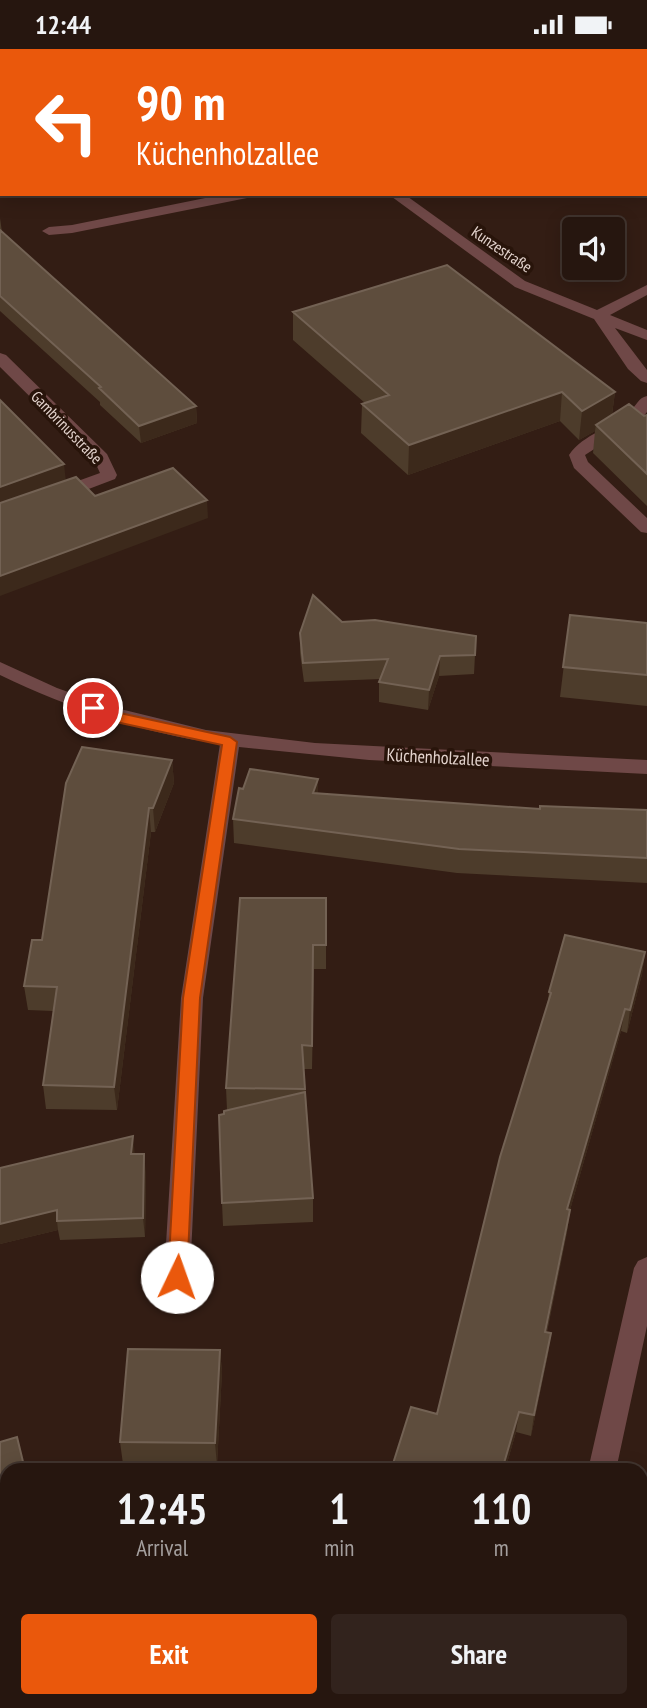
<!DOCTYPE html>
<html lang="en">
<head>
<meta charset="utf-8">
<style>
	:root { --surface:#26160f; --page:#32231d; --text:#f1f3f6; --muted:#a49f9e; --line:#42352f; --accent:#ea580c }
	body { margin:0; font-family:"PT Sans Narrow",sans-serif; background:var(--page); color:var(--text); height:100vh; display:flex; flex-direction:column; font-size:26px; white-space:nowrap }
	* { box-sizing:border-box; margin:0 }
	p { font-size:23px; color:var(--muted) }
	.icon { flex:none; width:38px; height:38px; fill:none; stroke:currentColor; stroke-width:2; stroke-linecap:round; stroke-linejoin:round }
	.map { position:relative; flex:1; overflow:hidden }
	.drawer { position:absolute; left:0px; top:1414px; width:648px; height:245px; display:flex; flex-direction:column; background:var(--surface); border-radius:21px 21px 0 0; box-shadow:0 4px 18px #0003,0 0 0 2px var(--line) }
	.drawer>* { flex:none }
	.banner { position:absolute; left:0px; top:0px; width:648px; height:147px; box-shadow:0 4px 18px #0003,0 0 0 2px var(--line); background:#ea580c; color:#fff; overflow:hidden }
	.controls { position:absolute; left:562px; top:168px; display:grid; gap:14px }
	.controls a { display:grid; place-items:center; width:63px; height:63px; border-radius:7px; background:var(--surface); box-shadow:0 4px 18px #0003,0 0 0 2px var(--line); font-size:35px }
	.pin { position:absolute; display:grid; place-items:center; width:60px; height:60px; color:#fff; margin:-30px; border:4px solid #fff; border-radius:50%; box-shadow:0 2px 7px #0007 }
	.me { position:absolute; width:77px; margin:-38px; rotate:3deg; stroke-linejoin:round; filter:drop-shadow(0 0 5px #0008) }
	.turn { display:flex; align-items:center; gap:24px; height:147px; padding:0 21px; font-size:32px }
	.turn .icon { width:91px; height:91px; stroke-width:2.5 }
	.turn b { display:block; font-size:49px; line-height:60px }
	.eta { display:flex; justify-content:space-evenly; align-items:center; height:119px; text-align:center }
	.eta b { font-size:42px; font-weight:800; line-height:49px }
	.button { display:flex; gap:14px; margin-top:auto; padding:14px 21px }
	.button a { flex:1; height:80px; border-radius:7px; background:var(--accent); color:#fff; font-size:28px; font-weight:800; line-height:80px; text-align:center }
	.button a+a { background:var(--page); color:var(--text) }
	.status { display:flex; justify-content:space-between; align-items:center; height:49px; padding:0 35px; background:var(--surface); direction:ltr }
	.status svg { height:19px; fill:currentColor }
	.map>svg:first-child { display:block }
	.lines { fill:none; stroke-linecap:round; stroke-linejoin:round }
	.minor { fill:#6f4847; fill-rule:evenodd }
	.wall { fill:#4d3c2b }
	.shaded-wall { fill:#3c291b }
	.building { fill:#5e4d3d; stroke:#736254; stroke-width:2 }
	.route { fill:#ea580c; stroke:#983908; stroke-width:2 }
	.labels { text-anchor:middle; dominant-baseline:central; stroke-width:7; stroke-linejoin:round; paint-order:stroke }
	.far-street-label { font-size:16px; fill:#e4d4ce; stroke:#28140a }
	.street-label { font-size:18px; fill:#e4d4ce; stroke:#28140a }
</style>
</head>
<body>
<div class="status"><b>12:44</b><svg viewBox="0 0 49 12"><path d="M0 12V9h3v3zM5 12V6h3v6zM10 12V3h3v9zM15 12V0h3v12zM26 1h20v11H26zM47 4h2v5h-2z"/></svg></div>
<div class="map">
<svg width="647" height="1659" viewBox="0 0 647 1659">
	<rect width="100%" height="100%" fill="#331d14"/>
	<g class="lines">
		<path class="minor" d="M192,0H205L206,2H193Z
			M225,145H254L247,149L72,184L49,186L42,182L49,178L72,176Z
			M388,145H404L525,232L597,261L647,236V246L610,266L647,281V291L615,279L647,321V334L641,332L628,320L594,270L515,238Z
			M0,304L6,306L107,405L117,426L115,430L65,449H53L50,445L53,441L100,424L94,411L0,318Z
			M647,347V363L642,369L585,406L588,413L647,469V484L641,483L574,419L569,406C584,384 612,380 631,361C637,356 638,349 647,347Z
			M0,613L57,639L108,657L206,681L315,694L647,711V725L369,711L239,698L203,949L190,1228L186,1236L177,1239L168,1236L164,1228L181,949L220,695C143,684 70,660 0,626Z
			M647,1208V1277L616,1421H588L634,1219L638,1212Z
			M533,1652H563L561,1659H531Z"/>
	</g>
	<path class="wall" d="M2,0H153V2H2Z
		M270,0H495L497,2H272Z
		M0,169L2,183L196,357L197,374L141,394L100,356V353L0,262Z
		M293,263L615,343L612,366H647V457L593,404L595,382L579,391L560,372L408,426L361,384L362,355L365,354L293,291Z
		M570,566L647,574V657L560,648Z
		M342,573L476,587L474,625L439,627L428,661L379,653V633L381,630L304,633L300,604V584Z
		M172,711L174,734L155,783H151L117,1061L46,1060L43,1036L53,962L28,961L24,937Z
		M243,740L540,760L647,761V834L457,824L234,794L233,770Z
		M326,849V920H314L312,1020H304L313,1149V1173L223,1177L222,1154L227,1061L226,1039Z
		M645,903L642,925L627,984L621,982L570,1161L567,1183L547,1283L551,1284L548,1305L531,1387L516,1383L505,1421L437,1365L547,959L549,943Z
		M135,1105L146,1124L145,1188L60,1191L58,1181L0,1195V1119Z
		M220,1301L222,1323L217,1416L123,1415L120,1393Z
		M647,1611V1659H641L637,1658L639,1652H640V1642Z
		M382,1652H470L469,1659H408Z"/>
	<path class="shaded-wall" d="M139,0H153V2H132Z
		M562,343L560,372L408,426L409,396Z
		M615,343L611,372L596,376L595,382L579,391L582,362Z
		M196,357L197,374L141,394L139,377Z
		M64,415L66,433L0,457V438Z
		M207,451L208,469L0,547V527Z
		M440,607L439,627L428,661L429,641Z
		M172,711L174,734L155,783L153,759Z
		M318,730V754L313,744Z
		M149,759L151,783L117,1061L114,1038Z
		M645,903L642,925L627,984L630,961Z
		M625,960L621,982L564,1182L567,1160Z
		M133,1087L135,1107L131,1105Z
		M144,1105L146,1124L145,1188L143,1169Z
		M57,1161V1172L58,1181L0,1195V1175Z
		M570,1161L567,1183L542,1304L545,1283Z
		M551,1284L548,1305L531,1387L534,1366Z
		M220,1301L222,1323L217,1416L215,1394Z
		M519,1363L516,1383L505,1421H502Z
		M7,1557V1580L0,1582V1559Z"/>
	<path class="building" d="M15,0H139L132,2H17Z
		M303,0H495L497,2H305Z
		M0,181L196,357L139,377L99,339L101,338L0,247Z
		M447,216L615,343L582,362L562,343L409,396L362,355L389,346L293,263Z
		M0,351L64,415L0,438Z
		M629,355L644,367L647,366V425L596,376Z
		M173,419L207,451L0,527V454L76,428L95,447Z
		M313,546L342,573L375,571L476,587L475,606L440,607L429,641L379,633L388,610L303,614L300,584Z
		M570,566L647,574V626L563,618Z
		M82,698L172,711L153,759H149L114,1038L43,1036L57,938L24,937L32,891H42L66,734Z
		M250,720L318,730L313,744L540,760V757L647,761V809L459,800L233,770L239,739L243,740Z
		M240,849H326V896H313L312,997L302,996L305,1040L226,1039Z
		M565,886L645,903L630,961L625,960L567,1160L570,1161L545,1283L551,1284L534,1366L519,1363L502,1421H391L411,1358L437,1365L500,1108L551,944L549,943Z
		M305,1043L313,1149L222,1154L219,1066L224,1065V1062Z
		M133,1087L131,1105H144L143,1169L57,1172V1161L0,1175V1119Z
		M128,1300L220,1301L215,1394L120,1393Z
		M17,1388L25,1421H7V1557L0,1559V1393Z
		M647,1616V1639L643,1638Z
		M452,1652H468L467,1656Z"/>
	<path class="route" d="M93,655L120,664L230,688L237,693L200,949L187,1228L184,1234L177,1236L171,1234L168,1228L183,949L222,696L116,673L88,663L86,659L88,656Z"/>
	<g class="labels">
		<g class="far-street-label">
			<text transform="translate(502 200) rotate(34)">Kunzestraße</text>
			<text transform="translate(67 378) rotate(46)">Gambrinusstraße</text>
		</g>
		<g class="street-label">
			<text transform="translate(438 708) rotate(3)">Küchenholzallee</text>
		</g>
	</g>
</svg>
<div class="controls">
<a><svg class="icon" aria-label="sound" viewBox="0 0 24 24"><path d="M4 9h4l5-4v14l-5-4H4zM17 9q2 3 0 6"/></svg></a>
</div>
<div class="pin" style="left:93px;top:659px;background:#d93025"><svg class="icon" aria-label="arrive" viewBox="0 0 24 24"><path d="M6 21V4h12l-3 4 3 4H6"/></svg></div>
<svg class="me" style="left:177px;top:1228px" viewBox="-20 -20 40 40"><circle r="19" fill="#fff"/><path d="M0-13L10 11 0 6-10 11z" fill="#ea580c"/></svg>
<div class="banner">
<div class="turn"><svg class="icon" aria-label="left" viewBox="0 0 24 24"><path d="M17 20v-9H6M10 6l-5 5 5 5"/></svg><div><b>90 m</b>Küchenholzallee</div></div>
</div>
<section class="drawer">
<div class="eta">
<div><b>12:45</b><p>Arrival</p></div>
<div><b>1</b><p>min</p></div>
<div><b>110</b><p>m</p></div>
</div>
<div class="button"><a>Exit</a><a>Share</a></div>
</section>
</div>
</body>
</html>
